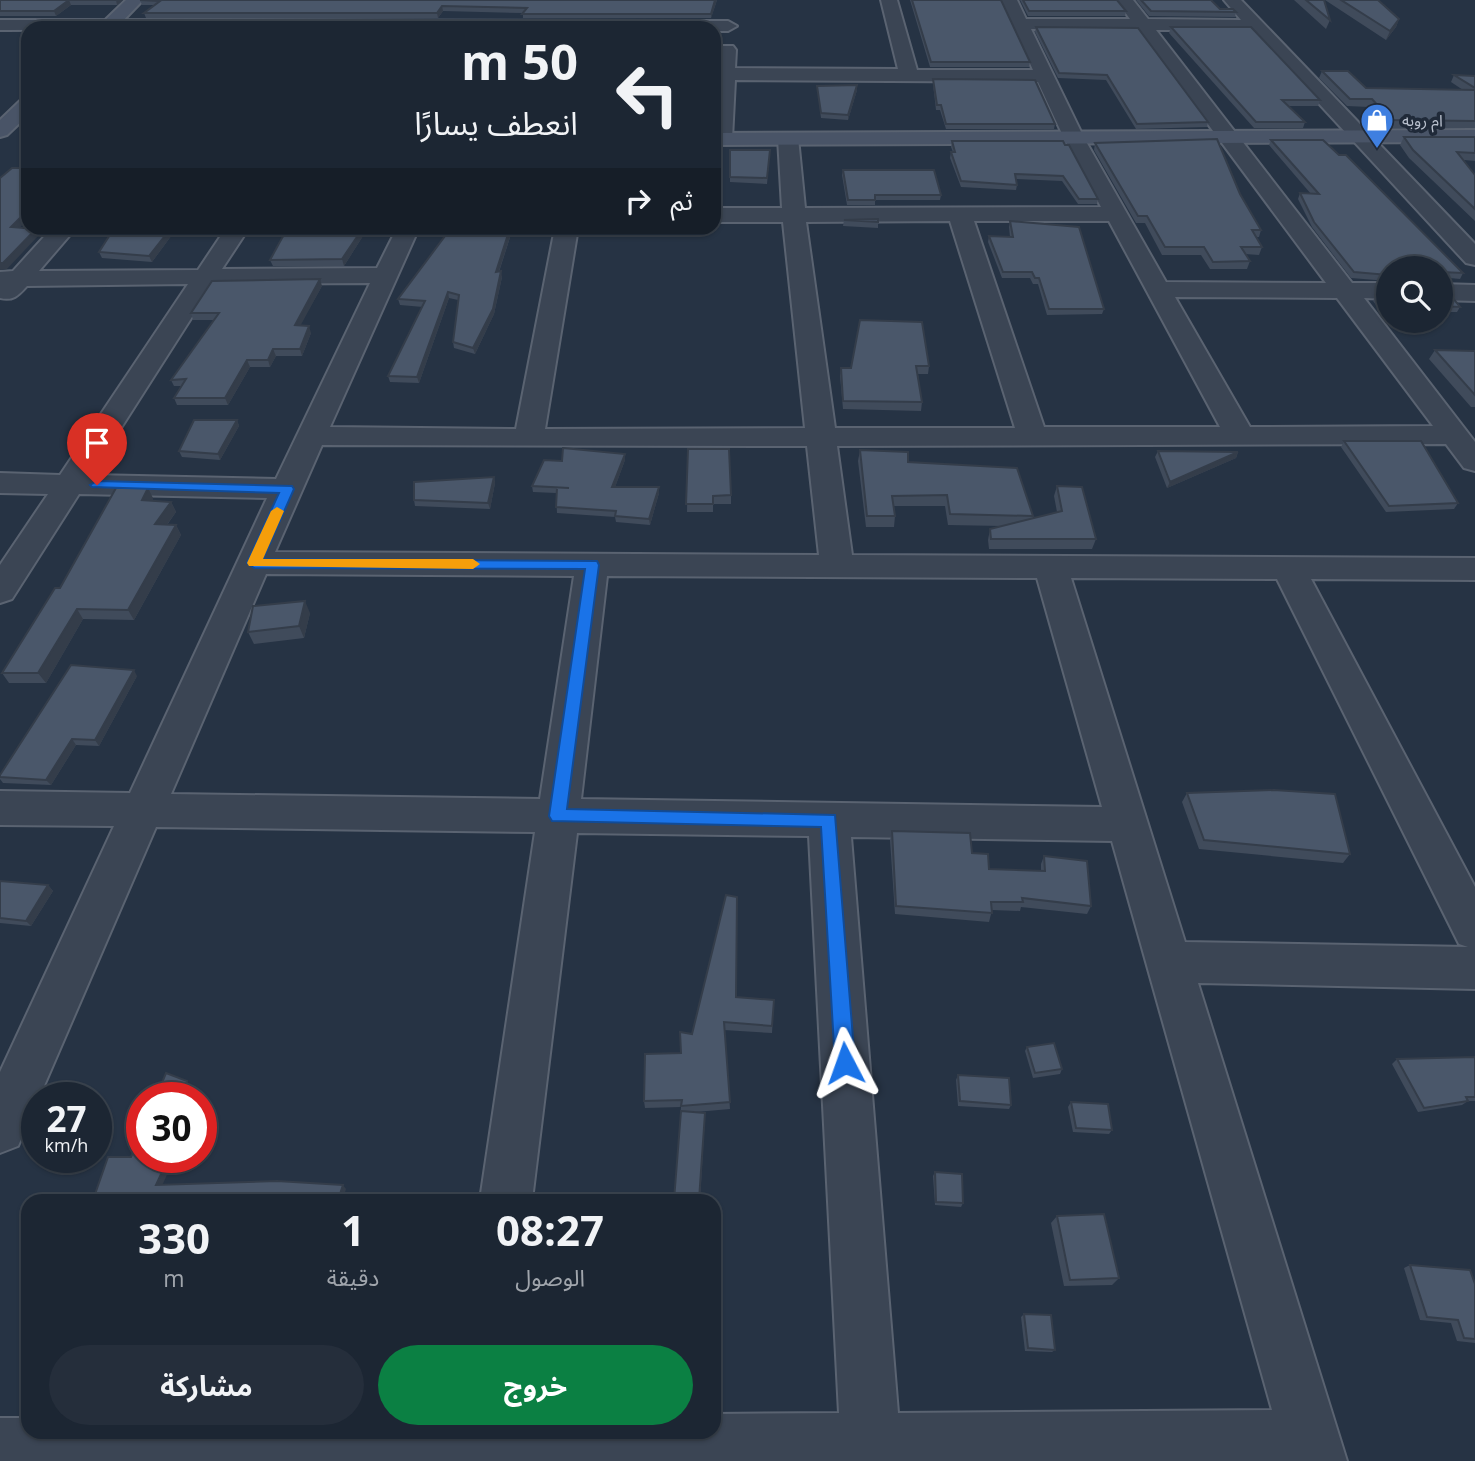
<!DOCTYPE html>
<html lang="ar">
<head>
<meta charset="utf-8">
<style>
	:root { --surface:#1c2633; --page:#252e3b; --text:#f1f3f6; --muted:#a0a5ac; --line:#3a434e; --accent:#0b8043 }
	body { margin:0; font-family:"Open Sans","Noto Sans Arabic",sans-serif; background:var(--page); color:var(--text); direction:rtl; height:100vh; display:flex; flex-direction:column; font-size:26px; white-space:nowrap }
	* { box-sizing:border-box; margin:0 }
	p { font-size:23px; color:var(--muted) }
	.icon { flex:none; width:38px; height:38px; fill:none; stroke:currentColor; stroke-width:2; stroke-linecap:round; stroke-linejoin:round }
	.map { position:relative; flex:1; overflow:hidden; direction:ltr }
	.panel { position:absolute; left:21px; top:1194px; width:700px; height:245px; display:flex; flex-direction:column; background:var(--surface); border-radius:21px; box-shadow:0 2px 5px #0004,0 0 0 2px var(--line); direction:rtl }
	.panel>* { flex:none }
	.hud { position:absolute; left:21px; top:21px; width:700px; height:214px; border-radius:21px; box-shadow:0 2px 5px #0004,0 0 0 2px var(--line); direction:rtl; background:#1c2633; color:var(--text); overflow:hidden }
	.controls { position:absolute; left:1376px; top:256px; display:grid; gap:14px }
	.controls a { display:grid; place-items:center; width:77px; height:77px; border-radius:50%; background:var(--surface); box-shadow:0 2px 5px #0004,0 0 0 2px var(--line); font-size:35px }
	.speed { position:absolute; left:21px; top:1082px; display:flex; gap:14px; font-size:35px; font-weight:700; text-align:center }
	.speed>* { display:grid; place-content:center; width:91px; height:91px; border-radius:50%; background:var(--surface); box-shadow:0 2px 5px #0004,0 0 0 2px var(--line); line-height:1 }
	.speed small { font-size:18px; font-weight:400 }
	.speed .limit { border:10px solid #d22; background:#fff; color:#111 }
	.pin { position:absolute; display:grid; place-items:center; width:60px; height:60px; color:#fff; margin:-72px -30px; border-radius:50% 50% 50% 0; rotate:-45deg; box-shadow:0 0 7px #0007 }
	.pin .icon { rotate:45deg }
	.me { position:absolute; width:77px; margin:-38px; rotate:356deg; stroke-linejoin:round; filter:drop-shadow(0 0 5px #0008) }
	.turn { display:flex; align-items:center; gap:24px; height:147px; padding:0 28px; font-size:32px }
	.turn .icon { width:91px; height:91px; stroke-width:2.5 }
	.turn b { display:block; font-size:49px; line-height:60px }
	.then { display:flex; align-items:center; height:66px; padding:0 28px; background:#0003; gap:14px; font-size:26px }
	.eta { display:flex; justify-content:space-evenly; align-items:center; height:119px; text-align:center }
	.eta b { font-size:42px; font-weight:700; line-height:49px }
	.cta { display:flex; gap:14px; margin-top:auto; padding:14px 28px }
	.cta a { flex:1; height:80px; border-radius:42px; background:var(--accent); color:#fff; font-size:28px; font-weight:700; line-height:80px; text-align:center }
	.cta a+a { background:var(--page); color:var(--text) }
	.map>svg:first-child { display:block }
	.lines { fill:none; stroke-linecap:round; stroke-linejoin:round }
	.street-casing { stroke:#5a6371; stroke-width:4 }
	.secondary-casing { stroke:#5a6371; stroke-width:4 }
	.street { fill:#3b4554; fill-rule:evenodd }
	.secondary { fill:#495467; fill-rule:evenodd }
	.wall { fill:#404b5b }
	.shaded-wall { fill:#343d4a }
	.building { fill:#4a576a; stroke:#343d4a; stroke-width:2 }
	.route { fill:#1a73e8; stroke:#114b97; stroke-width:2 }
	.slow { fill:#f59e0b }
	.labels { text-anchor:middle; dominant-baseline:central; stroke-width:7; stroke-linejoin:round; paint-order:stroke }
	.far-poi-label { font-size:16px; fill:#b9c0cd; stroke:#202a39; text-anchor:start }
</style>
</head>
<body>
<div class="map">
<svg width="1475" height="1461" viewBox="0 0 1475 1461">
	<rect width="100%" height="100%" fill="#263344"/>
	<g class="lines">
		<defs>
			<path id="street" d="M881,0H897L917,70H1033L1001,0H1017L1026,19H1130L1116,0H1133L1148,19L1241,20L1224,0H1241L1475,244V265L1466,263L1251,30H1156L1352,283H1388V299L1364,298L1475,442V471L1464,468L1446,444L837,446L852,555L1475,558V580L1311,579L1475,887V989L1198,983L1347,1461H0V1418H28V1432H714V1414L839,1413L809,836L577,833L532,1200H480L535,832L156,827L18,1146L0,1153V1072L114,826L0,825V791L130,793L267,498L79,494L12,599L0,603V565L48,494L0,493V473L60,475L188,284L27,286C18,296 13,301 0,298V272L13,271L52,228H76L39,271L198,270L226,228H249L222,269L377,268L397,228H419L330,427L516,429L555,228H578L545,429L805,428L783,222H714V208H782L778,138L781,134H795L798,138L805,208L1101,207L1064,138L1038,82L735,80L732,139L729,143H715L718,50L721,46H733L736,50L735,68L898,69ZM1031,29L1138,30L1326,283L1166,282L1084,138ZM950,221L1015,428H835L806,222ZM974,221H1109L1220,427H1044ZM370,283L276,479L91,475L213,284ZM1175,297L1337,298L1433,426L1250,427ZM322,445L807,446L819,555L275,552ZM266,574L574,576L540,799L171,794ZM607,576L1037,578L1102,807L581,799ZM1071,578L1277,579L1459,944L1468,947L1185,942ZM851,837L1112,841L1272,1410L898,1413Z
				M0,20L728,21L737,26L728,31H714V28L0,30Z
				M1440,284L1475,285V301L1440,300Z"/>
			<path id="secondary" d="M126,0H143L116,28H97Z
				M28,98V115L7,135L0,137V120L21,100Z
				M1475,130V142L714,145V133Z"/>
		</defs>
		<use href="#street" class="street-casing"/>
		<use href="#secondary" class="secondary-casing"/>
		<use href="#street" class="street"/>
		<use href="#secondary" class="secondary"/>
	</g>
	<path class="wall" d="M0,0H123L117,5H71L56,16H0Z
		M140,0H717L711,18H523V13L443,11L438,18H146L144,13L154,5H142Z
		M910,0H1001L1030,62L1029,67H930Z
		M1020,0H1117L1126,11L1125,16H1028Z
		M1136,0H1211L1220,9L1236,12L1235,17L1149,16Z
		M1294,0H1324L1330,20L1326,29Z
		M1325,0H1378L1399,19L1396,27L1386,40Z
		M1036,27L1208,122L1207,127L1136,129L1106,80L1058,78L1035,32Z
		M1171,27L1320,100L1318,106H1289L1305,122L1303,128H1254L1169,33Z
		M1322,71L1366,88L1463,90L1451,82L1454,75L1475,76V128H1388L1369,107L1347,106L1319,78Z
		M933,79L1055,124L1054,129H946L940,110H936L933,84Z
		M857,85V90L848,120L821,118L817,86Z
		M1404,137H1475V161L1464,160L1475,175V221L1409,158L1400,145Z
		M1271,140L1463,273L1460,279L1440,277V268H1388V281L1351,278L1312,227L1298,199L1300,193L1311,194L1269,145Z
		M952,141H1063L1098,199L1097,204H1078L1062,181L1016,179L1017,185L1016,190L961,187L950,158L951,152H953L951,147Z
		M1095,143L1240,194L1261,230L1259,237H1256L1262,247L1259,255L1245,254L1250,261L1247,269H1210L1201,255H1162L1145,223H1136L1094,150Z
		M730,150H770L767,184L730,182Z
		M843,170L941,195L940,200H875V205H847L842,175Z
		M844,220L878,222V228L843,226Z
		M1010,221L1104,309L1102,314L1047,315L1038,284H1033L1030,278H1002L988,242L989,236L1010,237L1009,227Z
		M177,228L152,262L102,258L99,252Z
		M290,228H368L344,266H273L270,260Z
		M513,228L499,272L502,277L494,314L475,354L454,348L453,342L458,300L449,298L419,383L390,382L388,376L423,307L400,305L398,299Z
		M1440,282L1441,296L1460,307L1457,312H1440Z
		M322,286L300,325L311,333L302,356H276L270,367H250L228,405H177L174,398L181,386H174L171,380L214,320H193L191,313Z
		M1376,295H1388V312H1381L1373,301Z
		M1435,350L1475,351V407H1471L1429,359Z
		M929,366L928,374H918L922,402L921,411L843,409L840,376L841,368Z
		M237,420L239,426L220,460L182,457L179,451Z
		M1344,441L1458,503L1454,509L1386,512L1341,447Z
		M688,449L731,495V504H713V512H687Z
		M860,450L908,462L1033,516V518L1057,512L1054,496L1057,486L1096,539L1092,549H989L988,540L990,529L1002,526L948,525L945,506H894L895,516L894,527H866L858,461Z
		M1158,451L1238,452L1236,458L1167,488L1155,457Z
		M625,454V460L615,487L659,493L650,525L616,522L615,517L557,513L556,493L533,492L532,486L562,461Z
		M494,477L495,483L490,509L415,506L414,500Z
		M153,498L152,501L171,502L176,512L167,525H176L181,535L134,620L83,619L46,683H9L2,673L60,588Z
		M310,613L304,638L254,644L248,632Z
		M137,676L99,746L76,745L51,785L3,783L0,779V775Z
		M1187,793L1350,854L1343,863L1199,849L1182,802Z
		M892,831L972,853L989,869L1041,871V864L1044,856L1091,906L1087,914L1021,907L1020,911L992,910L989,922L895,914L890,840Z
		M0,881L48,885L53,891L31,926L0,923Z
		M736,997L774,1000L772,1033L724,1030L730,1109L696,1112L705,1113V1117L700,1200H674L681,1107L645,1108L644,1101L681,1053L692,1034Z
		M1027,1047L1062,1069L1060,1074L1033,1078L1025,1051Z
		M1475,1057V1101H1468L1462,1105L1418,1112L1392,1064L1397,1059Z
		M958,1075L1011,1105L1009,1109L958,1106L956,1080Z
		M1071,1102L1112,1130L1109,1134L1073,1132L1068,1107Z
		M935,1172L963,1203L961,1207L935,1205L933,1176Z
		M1057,1216L1119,1278L1112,1285L1064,1286L1051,1223Z
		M1410,1265L1475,1284V1343L1457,1341L1451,1323L1420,1320L1404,1268Z
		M1024,1314L1055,1350L1052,1352L1025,1351L1021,1317Z"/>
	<path class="shaded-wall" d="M69,0L71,5L56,16L54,11Z
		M116,0H123L117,5Z
		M715,0H717L711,18V14Z
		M442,6L443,11L438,18L437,13Z
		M1399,19L1396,27L1386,40L1390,31Z
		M857,85V90L848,120V115Z
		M28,210V219L14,234L11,227Z
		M171,228H177L152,262L149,256Z
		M363,228H368L344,266L342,259Z
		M510,228H513L497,277L496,272Z
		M36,229L39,235L7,269L0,270V263Z
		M501,271L502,277L494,314L475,354L473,348Z
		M320,279L322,286L297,332L295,325Z
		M448,292L449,298L419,383L417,377Z
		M309,326L311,333L302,356L300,349Z
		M273,349L276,356L270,367L268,360Z
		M247,360L250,367L228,405L225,398Z
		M237,420L239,426L220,460L218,454Z
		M1238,452L1236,458L1167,488L1170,482Z
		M625,454V460L613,493L612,487Z
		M494,477L495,483L490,509L488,503Z
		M659,487V493L650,525L649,519Z
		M148,488L153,498L147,510L142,500Z
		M171,502L176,512L160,534L155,524Z
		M176,525L181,535L134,620L128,610Z
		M305,601L310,613L304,638L299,626Z
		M77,609L83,619L46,683L38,673Z
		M134,670L137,676L99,746L95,740Z
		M72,739L76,745L51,785L46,780Z
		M48,885L53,891L31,926L26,921Z
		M187,1081L191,1086L187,1097H181Z
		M169,1157H175L161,1188L156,1185Z
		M343,1185L346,1189L343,1200H338Z"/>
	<path class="building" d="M0,0H116H69L54,11H0Z
		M140,0H715L711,14H522L527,8L442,6L437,13H144L160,1Z
		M912,0H1001L1030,62H931Z
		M1023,0H1117L1126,11H1029Z
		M1141,0H1211L1220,9H1233L1236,12L1151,11Z
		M1306,0H1324L1330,20Z
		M1341,0H1378L1399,19L1390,31Z
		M427,26L426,28H124L125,27Z
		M707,26L706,28H510L511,27Z
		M1036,27L1138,28L1208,122L1137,124L1107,75L1059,73Z
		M1171,27H1251L1320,100H1282L1305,122H1256Z
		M1322,71H1348L1366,88L1475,90V121L1391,120L1372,99H1350Z
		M1454,75L1475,76V88Z
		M933,79L1035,80L1055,124H946L941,105H937Z
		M857,85L848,115L821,113L817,86Z
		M1404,137H1475V153L1457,152L1475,175V209L1413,150Z
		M1217,139L1240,194L1261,230H1252L1262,247H1241L1250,261L1213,262L1204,247H1165L1147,216H1138L1095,143Z
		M1271,140H1323L1339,155H1346L1463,273L1440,272V268H1388V275L1354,272L1314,222L1300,193L1319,194Z
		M952,141H1063L1065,145H1069L1098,199H1079L1063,176L1015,174L1017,185L961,181L951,152H955Z
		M730,150H770L767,178L730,177Z
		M12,168H28V210L11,227L36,229L3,263H0V178Z
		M843,170H934L941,195H875V200H848Z
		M878,219V222L844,220Z
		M1010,221L1079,227L1104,309H1049L1039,278H1035L1032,272H1003L989,236L1013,237Z
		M117,228H171L149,256L99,252L113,230Z
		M290,228H363L342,259L270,260L282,238Z
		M451,228H510L496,272L501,271L493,309L473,348L453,342L459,295L448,292L417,377L388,376L425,301L398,299Z
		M320,279L295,325L309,326L300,349H273L268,360H247L225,398H174L186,379L171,380L219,313H191L212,281Z
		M1440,282L1441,296L1452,297L1460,307L1440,306Z
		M1376,295H1388V306H1384Z
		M860,320L922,322L929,366H916L922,402L843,401L841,368H851Z
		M1435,350L1475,351V395Z
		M194,420H237L218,454L179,451Z
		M1344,441H1421L1458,503L1389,506Z
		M563,448L625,454L612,487H659L649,519L615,516L616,511L556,507L557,488H569L532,486L544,460L562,461Z
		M688,449H729L731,495L713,496V504H686Z
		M860,450L908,452V462L1017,468L1033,516L950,514L947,495L892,496L895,516H867Z
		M1158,451L1238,452L1170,482Z
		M494,477L488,503L414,500V482Z
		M1057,486L1082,487L1096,539H991L990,529L1062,511Z
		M116,488H148L142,500L171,502L155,524L176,525L128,610L77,609L38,673H2L55,588H60Z
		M305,601L299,626L248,632L253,606Z
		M71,665L134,670L95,740L72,739L46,780L0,777V775Z
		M1274,790L1335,794L1350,854L1204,840L1187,793Z
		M892,831L970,833L972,853L988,854L989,869L1045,871L1044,856L1087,861L1091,906L1022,898L1023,902H991L992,913L896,906Z
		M0,881L48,885L26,921L0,918Z
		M726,895L737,897L736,997L774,1000L772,1026L724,1022L730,1102L681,1106L682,1100L644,1101L645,1054L681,1053L680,1032L692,1034Z
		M1054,1043L1062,1069L1035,1073L1027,1047Z
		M1475,1057V1097H1466L1468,1101L1424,1108L1397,1059Z
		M166,1073L187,1081L181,1097H156Z
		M958,1075L1009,1078L1011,1105L960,1101Z
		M1071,1102L1108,1104L1112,1130L1076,1128Z
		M681,1111L705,1113L699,1200H674Z
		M142,1130V1157H169L156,1185L277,1181L343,1185L338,1200H93L108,1157H131Z
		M935,1172L962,1174L963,1203L936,1202Z
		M1104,1214L1119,1278L1070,1280L1057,1216Z
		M1410,1265L1470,1270L1475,1284V1339L1464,1338L1458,1320L1427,1317Z
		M1024,1314L1051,1315L1055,1350L1028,1348Z"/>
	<path class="route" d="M97,481L292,486L294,489L263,559L597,561L599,565L567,809L835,815L855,1063L852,1070L845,1073L838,1070L835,1063L821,827L552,821L549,816L585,569L254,568L247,563L279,493L92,487L90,485Z"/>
	<path class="slow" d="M277,507L284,511L263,559H473L480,564L473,569L249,566L247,563L271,511Z"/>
	<defs>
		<symbol id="shop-pin" viewBox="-11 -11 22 30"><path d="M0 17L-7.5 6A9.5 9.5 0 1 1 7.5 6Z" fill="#3f7fe0" stroke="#202a39"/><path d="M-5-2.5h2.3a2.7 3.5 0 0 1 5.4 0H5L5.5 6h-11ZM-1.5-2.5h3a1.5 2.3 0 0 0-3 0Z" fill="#fff"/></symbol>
	</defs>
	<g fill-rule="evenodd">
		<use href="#shop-pin" x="1358" y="101" width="38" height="52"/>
	</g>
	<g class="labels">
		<g class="far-poi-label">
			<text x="1402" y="120">ام روبه</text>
		</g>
	</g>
</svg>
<div class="controls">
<a><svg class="icon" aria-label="search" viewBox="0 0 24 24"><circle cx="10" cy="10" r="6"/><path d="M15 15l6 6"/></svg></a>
</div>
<div class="speed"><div>27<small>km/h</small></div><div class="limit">30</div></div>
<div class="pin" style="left:97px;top:485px;background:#d93025"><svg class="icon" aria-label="arrive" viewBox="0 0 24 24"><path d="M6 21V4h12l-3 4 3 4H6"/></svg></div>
<svg class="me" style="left:845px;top:1063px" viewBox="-20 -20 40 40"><path d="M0-17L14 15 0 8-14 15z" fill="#1a73e8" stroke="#fff" stroke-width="4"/></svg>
<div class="hud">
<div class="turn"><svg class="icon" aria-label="left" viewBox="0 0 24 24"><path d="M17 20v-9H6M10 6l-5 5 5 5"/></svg><div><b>50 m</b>انعطف يسارًا</div></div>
<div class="then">ثم<svg class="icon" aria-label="right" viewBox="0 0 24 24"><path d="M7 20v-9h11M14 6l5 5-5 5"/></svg></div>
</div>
<section class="panel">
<div class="eta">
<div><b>08:27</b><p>الوصول</p></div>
<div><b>1</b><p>دقيقة</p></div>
<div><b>330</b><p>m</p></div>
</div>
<div class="cta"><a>خروج</a><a>مشاركة</a></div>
</section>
</div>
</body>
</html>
